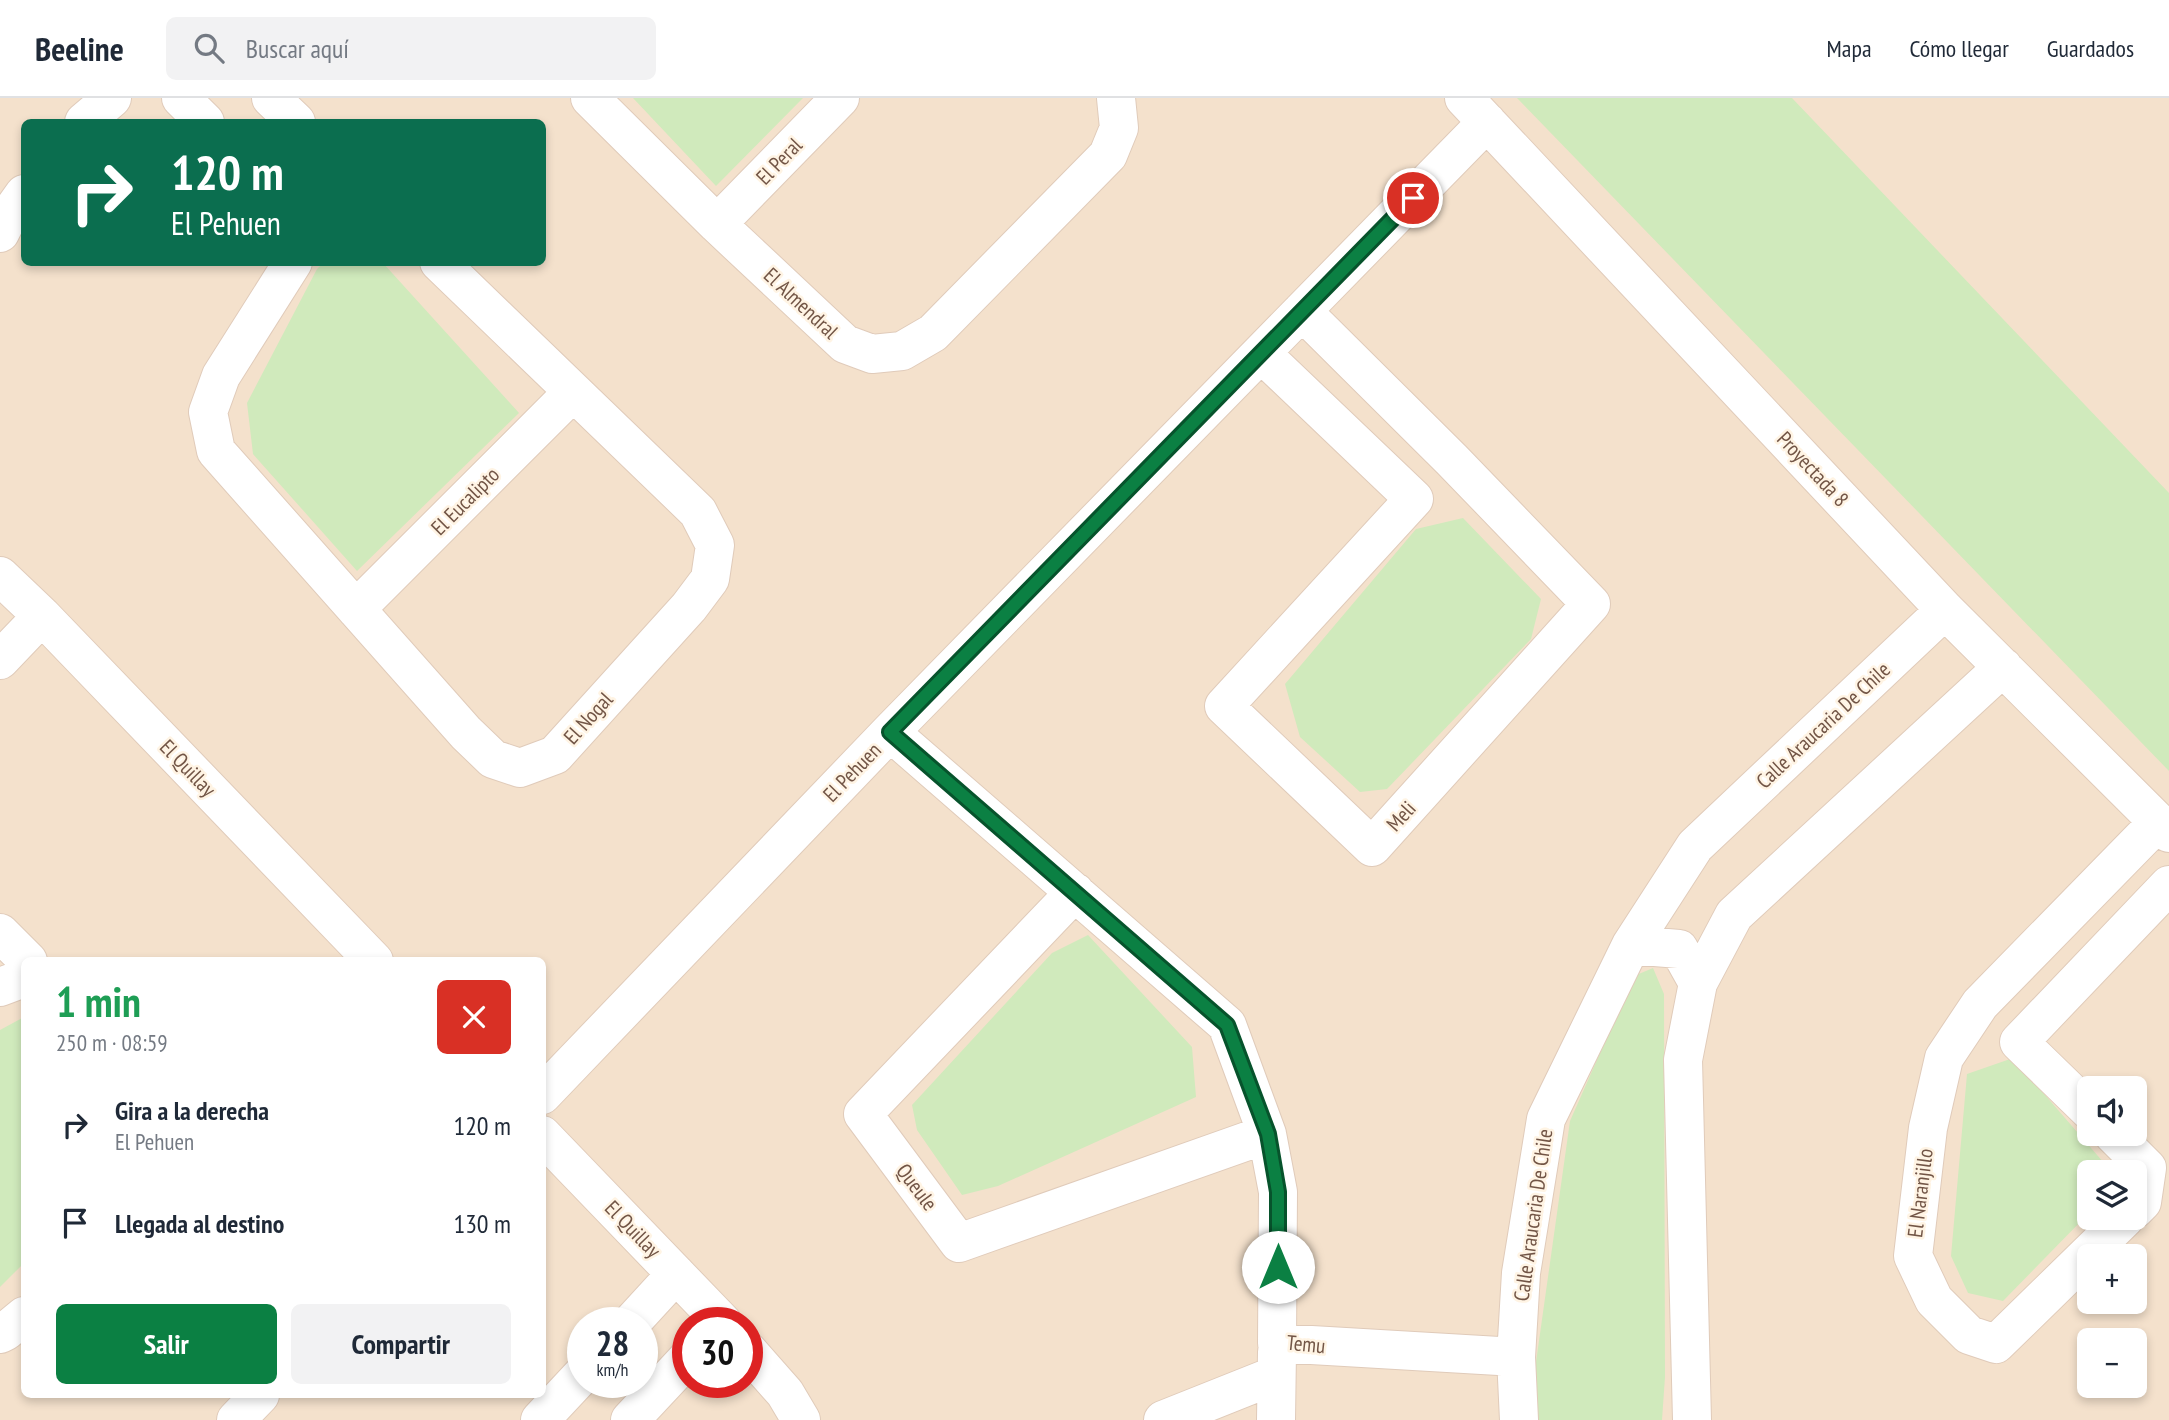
<!DOCTYPE html>
<html lang="es">
<head>
<meta charset="utf-8">
<style>
	:root { --surface:#fff; --page:#f2f2f3; --text:#1f2937; --muted:#747a83; --line:#e0e1e3; --accent:#0b8043 }
	body { margin:0; font-family:"PT Sans Narrow",sans-serif; background:var(--page); color:var(--text); height:100vh; display:flex; flex-direction:column; font-size:26px; white-space:nowrap }
	* { box-sizing:border-box; margin:0 }
	p { font-size:23px; color:var(--muted) }
	.icon { flex:none; width:38px; height:38px; fill:none; stroke:currentColor; stroke-width:2; stroke-linecap:round; stroke-linejoin:round }
	.map { position:relative; flex:1; overflow:hidden }
	.details { position:absolute; left:21px; top:859px; width:525px; height:441px; display:flex; flex-direction:column; background:var(--surface); border-radius:10px; box-shadow:0 4px 10px #0003 }
	.details>* { flex:none }
	.guide { position:absolute; left:21px; top:21px; width:525px; height:147px; border-radius:10px; box-shadow:0 4px 10px #0003; background:#0b6e4f; color:#fff; overflow:hidden }
	.tools { position:absolute; left:2077px; top:978px; display:grid; gap:14px }
	.tools a { display:grid; place-items:center; width:70px; height:70px; border-radius:10px; background:var(--surface); box-shadow:0 4px 10px #0003; font-size:35px }
	.speed { position:absolute; left:567px; top:1209px; display:flex; gap:14px; font-size:35px; font-weight:700; text-align:center }
	.speed>* { display:grid; place-content:center; width:91px; height:91px; border-radius:50%; background:var(--surface); box-shadow:0 4px 10px #0003; line-height:1 }
	.speed small { font-size:18px; font-weight:400 }
	.speed .limit { border:10px solid #d22; background:#fff; color:#111 }
	.pin { position:absolute; display:grid; place-items:center; width:60px; height:60px; color:#fff; margin:-30px; border:4px solid #fff; border-radius:50%; box-shadow:0 2px 7px #0007 }
	.me { position:absolute; width:77px; margin:-38px; rotate:0deg; stroke-linejoin:round; filter:drop-shadow(0 0 5px #0008) }
	.turn { display:flex; align-items:center; gap:24px; height:147px; padding:0 35px; font-size:32px }
	.turn .icon { width:91px; height:91px; stroke-width:2.5 }
	.turn b { display:block; font-size:49px; line-height:60px }
	.round { display:grid; place-items:center; flex:none; width:74px; height:74px; border-radius:10px; background:var(--page) }
	.overview { display:flex; align-items:center; justify-content:space-between; height:119px; padding:0 35px }
	h1 { font-size:42px; font-weight:600; line-height:52px; color:#1e9e55 }
	.primary-button { display:flex; gap:14px; margin-top:auto; padding:14px 35px }
	.primary-button a { flex:1; height:80px; border-radius:10px; background:var(--accent); color:#fff; font-size:28px; font-weight:600; line-height:80px; text-align:center }
	.primary-button a+a { background:var(--page); color:var(--text) }
	ul { padding:0; list-style:none }
	li { display:flex; align-items:center; gap:21px; height:98px; padding:0 35px }
	li div { flex:1 }
	li b { display:block; font-size:26px }
	li em { font-style:normal }
	header { display:flex; align-items:center; gap:42px; box-sizing:border-box; height:98px; padding:0 35px; background:var(--surface); border-bottom:2px solid var(--line) }
	header strong { font-size:33px }
	nav { display:flex; gap:38px; margin-inline-start:auto; font-size:24px }
	.search { width:490px; height:63px; background:var(--page); display:flex; align-items:center; gap:18px; box-sizing:border-box; padding:0 24px; border-radius:10px; color:var(--muted); font-size:26px }
	.map>svg:first-child { display:block }
	.residential { fill:#f4e1cc; fill-rule:evenodd }
	.green { fill:#d0eabc }
	.lines { fill:none; stroke-linecap:round; stroke-linejoin:round }
	.minor-casing { stroke:#e0cbba; stroke-width:40 }
	.minor { stroke:#fff; stroke-width:38 }
	.route-casing { stroke:#07532c; stroke-width:18 }
	.route { stroke:#0b8043; stroke-width:12 }
	.labels { text-anchor:middle; dominant-baseline:central; stroke-width:5; stroke-linejoin:round; paint-order:stroke }
	.street-label { font-size:21px; fill:#725546; stroke:#fff4e4 }
</style>
</head>
<body>
<header>
<strong>Beeline</strong>
<div class="search"><svg class="icon" aria-label="search" viewBox="0 0 24 24"><circle cx="10" cy="10" r="6"/><path d="M15 15l6 6"/></svg>Buscar aquí</div>
<nav><a>Mapa</a><a>Cómo llegar</a><a>Guardados</a></nav>
</header>
<div class="map">
<svg width="2169" height="1322" viewBox="0 0 2169 1322">
	<rect width="100%" height="100%" fill="#fdf0dd"/>
	<path class="residential" d="M0,0H2169V1322H0ZM24,24H542V164H24ZM24,863H542V1297H24ZM2090,990H2135V1036H2090ZM2090,1074H2135V1120H2090ZM2090,1158H2135V1204H2090ZM583,1225H642V1284H583ZM688,1225H747V1284H688ZM2090,1242H2135V1288H2090Z"/>
	<path class="green" d="M633,0H803L716,88Z
		M1517,0H1792L2169,395V673Z
		M383,165L519,315L357,473L253,356L247,305L317,171L323,165Z
		M1463,420L1541,501L1531,541L1387,691L1360,694L1300,639L1285,586L1416,431Z
		M1088,837L1192,949L1196,999L998,1088L962,1097L917,1032L912,1007L1052,855Z
		M1653,870L1664,896L1665,1279L1662,1322H1534L1536,1264L1570,1023L1634,878Z
		M24,919V1165L0,1189V932Z
		M2013,960L2111,1073L2090,1074L2089,1115L2003,1203L1968,1195L1951,1158L1967,976Z"/>
	<g class="lines">
		<defs>
			<path id="minor" d="M181,0L205,24
				M271,0L296,24
				M590,0L717,126L845,246L872,256L902,253L933,235L1108,57L1119,30L1116,0
				M1464,0L1945,512L2169,735
				M84,24L112,0
				M717,126L840,0
				M0,135L9,117L24,96
				M293,164L221,278L208,314L216,353L466,635L493,661L520,670L555,657L689,509L710,481L715,447L698,414L439,164
				M1261,255L1414,401L1224,608L1372,749L1591,506L1452,362L1302,213
				M0,478L42,518L374,863
				M356,511L573,294
				M0,562L42,518
				M890,634L1227,927L1267,1036L1278,1094L1277,1245L1516,1259
				M1075,794L863,1016L959,1145L1267,1036
				M0,835L28,863
				M1631,847L1679,851L1698,885
				M0,889L24,880
				M542,997L890,634L1487,24
				M2090,1013L2019,944L2169,787
				M2113,1036L2147,1070L2142,1104L2135,1111
				M542,1037L723,1225
				M2125,1120L1996,1246L1969,1237L1934,1202L1913,1158L1928,1030L1944,960L1980,906L2158,724
				M631,1225L676,1176
				M0,1236L6,1233L24,1218
				M747,1252L785,1295L801,1322
				M236,1322L260,1297
				M540,1322L583,1276
				M630,1322L688,1260
				M1163,1322L1276,1277
				M1276,1322L1277,1254
				M1519,1322L1516,1259L1521,1175L1546,1021L1631,847L1695,748L1945,512
				M1692,1322L1683,962L1698,885L1734,817L2003,569"/>
		</defs>
		<use href="#minor" class="minor-casing"/>
		<use href="#minor" class="minor"/>
	</g>
	<g class="lines">
		<defs>
			<path id="route" d="M1278,1169V1094L1268,1036L1227,927L890,634L1413,100"/>
		</defs>
		<use href="#route" class="route-casing"/>
		<use href="#route" class="route"/>
	</g>
	<g class="labels">
		<g class="street-label">
			<text transform="translate(779 63) rotate(-46)">El Peral</text>
			<text transform="translate(801 205) rotate(43)">El Almendral</text>
			<text transform="translate(1813 371) rotate(47)">Proyectada 8</text>
			<text transform="translate(465 403) rotate(-45)">El Eucalipto</text>
			<text transform="translate(588 620) rotate(-48)">El Nogal</text>
			<text transform="translate(1823 627) rotate(-43)">Calle Araucaria De Chile</text>
			<text transform="translate(188 670) rotate(46)">El Quillay</text>
			<text transform="translate(852 674) rotate(-46)">El Pehuen</text>
			<text transform="translate(1401 718) rotate(-48)">Meli</text>
			<text transform="translate(917 1089) rotate(53)">Queule</text>
			<text transform="translate(1920 1095) rotate(-83)">El Naranjillo</text>
			<text transform="translate(1533 1117) rotate(-82)">Calle Araucaria De Chile</text>
			<text transform="translate(633 1131) rotate(46)">El Quillay</text>
			<text transform="translate(1306 1246) rotate(6)">Temu</text>
		</g>
	</g>
</svg>
<div class="tools">
<a><svg class="icon" aria-label="sound" viewBox="0 0 24 24"><path d="M4 9h4l5-4v14l-5-4H4zM17 9q2 3 0 6"/></svg></a>
<a><svg class="icon" aria-label="layers" viewBox="0 0 24 24"><path d="M12 4l9 5-9 5-9-5zM3 14l9 5 9-5"/></svg></a>
<a>+</a>
<a>−</a>
</div>
<div class="speed"><div>28<small>km/h</small></div><div class="limit">30</div></div>
<div class="pin" style="left:1413px;top:100px;background:#d93025"><svg class="icon" aria-label="arrive" viewBox="0 0 24 24"><path d="M6 21V4h12l-3 4 3 4H6"/></svg></div>
<svg class="me" style="left:1278px;top:1169px" viewBox="-20 -20 40 40"><circle r="19" fill="#fff"/><path d="M0-13L10 11 0 6-10 11z" fill="#0b8043"/></svg>
<div class="guide">
<div class="turn"><svg class="icon" aria-label="right" viewBox="0 0 24 24"><path d="M7 20v-9h11M14 6l5 5-5 5"/></svg><div><b>120 m</b>El Pehuen</div></div>
</div>
<section class="details">
<div class="overview"><div><h1>1 min</h1><p>250 m · 08:59</p></div><a class="round" style="background:#d93025;color:#fff"><svg class="icon" aria-label="close" viewBox="0 0 24 24"><path d="M6 6l12 12M18 6L6 18"/></svg></a></div>
<ul>
<li><svg class="icon" aria-label="right" viewBox="0 0 24 24"><path d="M7 20v-9h11M14 6l5 5-5 5"/></svg><div><b>Gira a la derecha</b><p>El Pehuen</p></div><em>120 m</em></li>
<li><svg class="icon" aria-label="arrive" viewBox="0 0 24 24"><path d="M6 21V4h12l-3 4 3 4H6"/></svg><div><b>Llegada al destino</b></div><em>130 m</em></li>
</ul>
<div class="primary-button"><a>Salir</a><a>Compartir</a></div>
</section>
</div>
</body>
</html>
